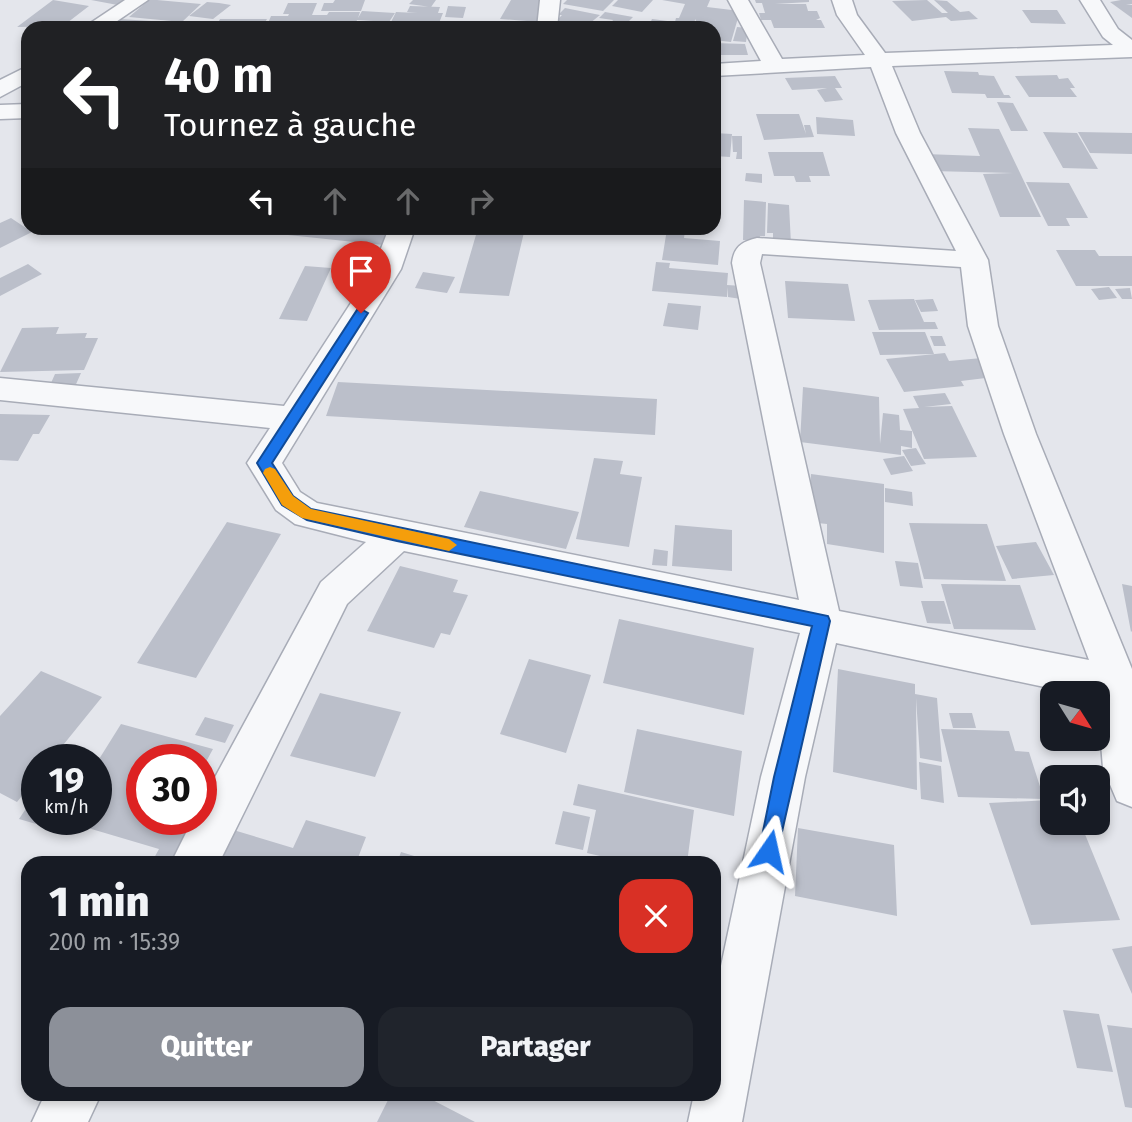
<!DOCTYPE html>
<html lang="fr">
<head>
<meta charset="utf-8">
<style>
	:root { --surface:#171b24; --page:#20242c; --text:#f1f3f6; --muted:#9ea1a6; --accent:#8c9099 }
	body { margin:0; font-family:"Fira Sans",sans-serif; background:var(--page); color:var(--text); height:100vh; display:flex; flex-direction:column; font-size:26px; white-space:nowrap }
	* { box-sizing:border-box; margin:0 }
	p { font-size:23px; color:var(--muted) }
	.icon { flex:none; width:38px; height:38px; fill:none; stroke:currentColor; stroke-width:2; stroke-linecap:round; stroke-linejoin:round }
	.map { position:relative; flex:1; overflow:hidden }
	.panel { position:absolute; left:21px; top:856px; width:700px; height:245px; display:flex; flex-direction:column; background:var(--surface); border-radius:21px; box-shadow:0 4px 10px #0003 }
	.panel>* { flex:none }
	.banner { position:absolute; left:21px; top:21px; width:700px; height:214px; border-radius:21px; box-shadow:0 4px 10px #0003; background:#202124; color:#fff; overflow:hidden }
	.needle { width:46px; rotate:127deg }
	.fabs { position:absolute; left:1040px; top:681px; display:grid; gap:14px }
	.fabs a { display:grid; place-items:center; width:70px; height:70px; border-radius:14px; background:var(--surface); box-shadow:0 4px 10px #0003; font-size:35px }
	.speed { position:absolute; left:21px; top:744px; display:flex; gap:14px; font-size:35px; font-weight:700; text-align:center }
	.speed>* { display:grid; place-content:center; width:91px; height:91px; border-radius:50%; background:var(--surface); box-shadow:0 4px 10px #0003; line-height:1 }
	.speed small { font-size:18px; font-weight:400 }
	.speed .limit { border:10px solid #d22; background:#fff; color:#111 }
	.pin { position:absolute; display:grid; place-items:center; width:60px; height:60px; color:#fff; margin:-72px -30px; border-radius:50% 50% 50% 0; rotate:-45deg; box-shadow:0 0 7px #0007 }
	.pin .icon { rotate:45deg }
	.me { position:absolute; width:77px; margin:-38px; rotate:11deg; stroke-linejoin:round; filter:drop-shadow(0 0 5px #0008) }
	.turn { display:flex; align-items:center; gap:24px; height:147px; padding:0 28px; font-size:32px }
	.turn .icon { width:91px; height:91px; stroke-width:2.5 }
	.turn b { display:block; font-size:49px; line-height:60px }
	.lanes { display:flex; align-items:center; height:66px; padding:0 28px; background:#0003; justify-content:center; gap:35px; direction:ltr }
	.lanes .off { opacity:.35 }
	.round { display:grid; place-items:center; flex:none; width:74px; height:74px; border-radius:21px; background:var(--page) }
	.overview { display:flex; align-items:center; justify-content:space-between; height:119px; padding:0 28px }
	h1 { font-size:42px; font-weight:800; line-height:52px }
	.primary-button { display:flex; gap:14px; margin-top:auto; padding:14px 28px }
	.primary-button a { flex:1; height:80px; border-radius:21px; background:var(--accent); color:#fff; font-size:28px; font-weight:800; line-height:80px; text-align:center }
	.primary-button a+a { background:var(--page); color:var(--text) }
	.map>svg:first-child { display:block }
	.building { fill:#bbbfca }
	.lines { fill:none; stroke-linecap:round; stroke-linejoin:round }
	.minor-casing { stroke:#a8acb7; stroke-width:3 }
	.minor { fill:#f7f8fa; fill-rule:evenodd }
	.route { fill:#1a73e8; stroke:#114b97; stroke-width:2 }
	.slow { fill:#f59e0b }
</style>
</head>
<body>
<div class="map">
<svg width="1132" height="1122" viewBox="0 0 1132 1122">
	<rect width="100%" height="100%" fill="#e4e6ec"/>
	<path class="building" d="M53,0L89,6L63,26L17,27Z
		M91,0H131L123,6Z
		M149,0H157L201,4L182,22L129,17Z
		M335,0H365L361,11H321L324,3H333Z
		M413,0H436L431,7L409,4Z
		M511,0H552L540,22L500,19Z
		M567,0H614L603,11L563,4Z
		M618,0H653L642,12L612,6Z
		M662,0H710L707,7L740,11L731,42L714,40V28H695L696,19L693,23H688L686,28H648L652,19L675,22L676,18H679L685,4Z
		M755,0H809V2L775,4H806L808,11H817L820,18L816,20H821L825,28H774L771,20H761L759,13H765L762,3H756Z
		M927,0L942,13H948L934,0L947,1L960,12L969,11L978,19L951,21L946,17L912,21L892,1Z
		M1121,0H1132V4H1126L1132,5V18L1110,2Z
		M207,2L219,3L231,5L213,19L189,16Z
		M288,3H317L312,15H327L329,12H360L358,18L362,11L395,13L389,22L357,20L354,28H322V23L320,28H310L312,22H285L282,28H266L271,16H288L289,14H283Z
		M410,6L440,7L438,13H443L439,23L455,25V28H411L412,23L391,22L396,12L417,13L407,12Z
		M448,6L466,7L463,18L445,17Z
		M565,8L600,15L584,28H549L562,15H558Z
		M1022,10H1057L1066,24L1031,23Z
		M605,12L633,17L622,28L610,25L613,20L599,18Z
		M119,19L183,23L178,28H109Z
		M220,19H267L262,28H215Z
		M737,27L748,28L746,42L733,41Z
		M714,43L745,44L748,55H714Z
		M944,71L978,72L979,75L994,76L1004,95H1009L1011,98H987L985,94L952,93Z
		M1057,75L1059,79L1068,78L1075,88H1070L1077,97H1029L1015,76Z
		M835,76L842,88H835L843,100L825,102L817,90L827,88L792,90L785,78Z
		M997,102L1013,103L1028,131H1011Z
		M756,114H799L806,134L804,125H810L814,137L764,140Z
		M816,117L853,120L855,136L817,134Z
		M968,128L999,129L1041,217H1000L983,174L1013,173L931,171L925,154L980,156Z
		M1043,132L1077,133L1098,169L1063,168Z
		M1078,132L1132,133V154L1090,153Z
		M714,133L732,134L730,157L714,156Z
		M732,136H742V159H736L737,152H733Z
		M768,152H823L830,176H809L811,182H796L794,176H774Z
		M746,173L762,174V183L745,181Z
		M1026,182L1069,183L1088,218H1066L1070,226H1048Z
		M744,200L766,202L765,236H760L759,241L743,240Z
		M768,203L789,205L791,244L773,242V233H767Z
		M11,218L32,232L0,248V223Z
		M272,228H391L383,245L269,233Z
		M478,228H525L509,296L459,293Z
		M667,229L685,231L684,238L720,241L718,265L662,260Z
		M1056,250H1095L1099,256H1132V286H1076Z
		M656,262L670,263L669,268L728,273L727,285L742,286L741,299L728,297V287L727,297L652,291Z
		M28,264L42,274L0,296V278Z
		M305,266L331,268L307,321L279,319Z
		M423,272L455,277L447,293L415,288Z
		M785,281L848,284L855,321L788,318Z
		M1109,287L1117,298L1099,300L1091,289Z
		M1130,288L1132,299H1122L1115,289Z
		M914,299L924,322H935L938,329L879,330L868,300Z
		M933,299L938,311L921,312L915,300Z
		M668,303L701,306L698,330L663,326Z
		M59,327L56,334L87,333L85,338H98L84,370L0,372L22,328Z
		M872,332H925L934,354L880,355Z
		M930,336H942L946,346H934Z
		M945,353L949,361L982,358L994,377L961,381L964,386L904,392L886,359Z
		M81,373L73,391L47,392L55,374Z
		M338,382L657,399L655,435L326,416Z
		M803,387L879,397L880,444L883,413L899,415L900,430L912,431V448L901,446V455L800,442Z
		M945,393L951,404L924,407L952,406L977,457L924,459L903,409L919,408L913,396Z
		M0,414L50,415L39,434H33L18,461L0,460Z
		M916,448L922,458L926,464L911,466L902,450Z
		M904,456L913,471L891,475L883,459Z
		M594,458L623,461L620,474L642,477L629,547L576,539Z
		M811,474L884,484V553L827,544V524L808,522Z
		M885,488L912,492L913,506L885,502Z
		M480,491L579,512L566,549L464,527Z
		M227,522L281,534L196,678L137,663Z
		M909,523L987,524L1006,581L924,579Z
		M675,525L732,530V571L672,566Z
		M1036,542L1054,575L1012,579L996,546Z
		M654,549L668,551L667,566L652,565Z
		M895,561L918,563L923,588L900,586Z
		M400,566L458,580L453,592L468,595L450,635L441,633L434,648L367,631Z
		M941,584L1020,585L1036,630L954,629Z
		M1122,584L1132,586V631L1131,632Z
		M921,601H944L951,624L927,623Z
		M619,619L754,648L744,715L603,683Z
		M529,659L591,675L566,753L500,734Z
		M838,669L915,684V694L937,698L942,762L920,758L916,698L917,790L833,772Z
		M41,671L102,697L51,760H37V777L17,802L0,793V716Z
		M320,693L401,712L375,777L290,756Z
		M949,713H972L976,728H953Z
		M205,717L234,725L225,743L195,735Z
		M121,724L213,749L201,771V760H142V819H175L203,826L184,863L153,860L159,849L61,820L96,819V764Z
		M637,729L742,751L734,816L624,792Z
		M941,729L1009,731L1015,751L1029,752L1044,799L958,797Z
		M919,762L941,766L944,803L921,799Z
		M578,784L694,810L687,863H631L587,853L596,810L573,805Z
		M37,792V819H56L50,828L19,819Z
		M1052,800V822H1080L1120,920L1031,925L989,803Z
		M563,811L590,817L583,850L555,844Z
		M306,820L366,837L356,863H213L230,829L293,848Z
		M798,828L894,845L897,916L795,896Z
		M401,852L434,862V863H397Z
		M1132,946V994L1112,949Z
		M1063,1010L1099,1014L1113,1072L1077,1068Z
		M1107,1025L1132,1028V1108L1125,1107Z
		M391,1094H421L475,1122H377Z"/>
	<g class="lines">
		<defs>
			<path id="minor" d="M125,0H148L107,28H83Z
				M540,0H560L557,28H537Z
				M728,0H748L782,59L865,55L837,15L832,0H852L857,15L885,53L1113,45L1103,37L1080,0H1100L1118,29L1132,40V57L892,66L920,133L988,260L998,326L1036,434L1132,669V807L1117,801L1103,768L1097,693H1073L836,643L805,777L742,1122H688L694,1094H714V999L761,777L800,633L404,551L347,604L219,863H171L193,819H201V803L321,582L366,542L295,524L276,510L247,463L270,428L0,400V378L284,406L373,269L389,228H415L401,269L282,463L300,492L317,503L799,600L732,263C734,247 741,242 757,238L956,251L896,133L871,67L714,76V64L761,61ZM762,254L961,267L968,326L1004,434L1089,660L839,611L760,263Z
				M28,66V82L0,97V80Z
				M28,104V118L0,119V105Z
				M45,1094H101L88,1122H32Z"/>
		</defs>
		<use href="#minor" class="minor-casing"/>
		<use href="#minor" class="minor"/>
	</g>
	<path class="route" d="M361,309L368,313L272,463L293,496L311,509L828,616L830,621L776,858L769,861L762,858L759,851L774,777L812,626L397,541L307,520L282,505L257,463L357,310Z"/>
	<path class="slow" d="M270,467L275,469L293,496L311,509L449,539L457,545L449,551L302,518L282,505L265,476L263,473L265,469Z"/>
</svg>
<div class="fabs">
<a><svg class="needle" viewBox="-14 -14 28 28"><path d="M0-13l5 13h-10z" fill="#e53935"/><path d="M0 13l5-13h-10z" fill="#9ea1a6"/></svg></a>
<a><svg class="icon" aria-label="sound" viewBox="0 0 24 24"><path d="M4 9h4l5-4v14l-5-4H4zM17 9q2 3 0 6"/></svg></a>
</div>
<div class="speed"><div>19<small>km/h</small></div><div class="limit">30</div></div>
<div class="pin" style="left:361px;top:313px;background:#d93025"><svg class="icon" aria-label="arrive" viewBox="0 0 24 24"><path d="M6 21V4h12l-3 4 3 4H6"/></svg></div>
<svg class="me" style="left:769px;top:851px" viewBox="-20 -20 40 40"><path d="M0-17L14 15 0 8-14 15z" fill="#1a73e8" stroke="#fff" stroke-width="4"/></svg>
<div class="banner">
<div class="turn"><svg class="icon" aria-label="left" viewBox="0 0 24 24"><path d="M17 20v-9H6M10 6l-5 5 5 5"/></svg><div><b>40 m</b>Tournez à gauche</div></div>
<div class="lanes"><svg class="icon" aria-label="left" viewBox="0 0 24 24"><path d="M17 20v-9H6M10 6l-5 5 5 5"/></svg><svg class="icon off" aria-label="ahead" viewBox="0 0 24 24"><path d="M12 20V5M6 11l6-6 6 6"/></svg><svg class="icon off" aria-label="ahead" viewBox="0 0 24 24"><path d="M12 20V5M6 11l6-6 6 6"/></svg><svg class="icon off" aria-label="right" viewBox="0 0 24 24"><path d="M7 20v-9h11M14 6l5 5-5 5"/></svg></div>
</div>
<section class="panel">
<div class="overview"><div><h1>1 min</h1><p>200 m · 15:39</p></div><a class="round" style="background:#d93025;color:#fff"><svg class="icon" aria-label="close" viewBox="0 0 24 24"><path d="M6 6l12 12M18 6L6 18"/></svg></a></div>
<div class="primary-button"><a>Quitter</a><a>Partager</a></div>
</section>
</div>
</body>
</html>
